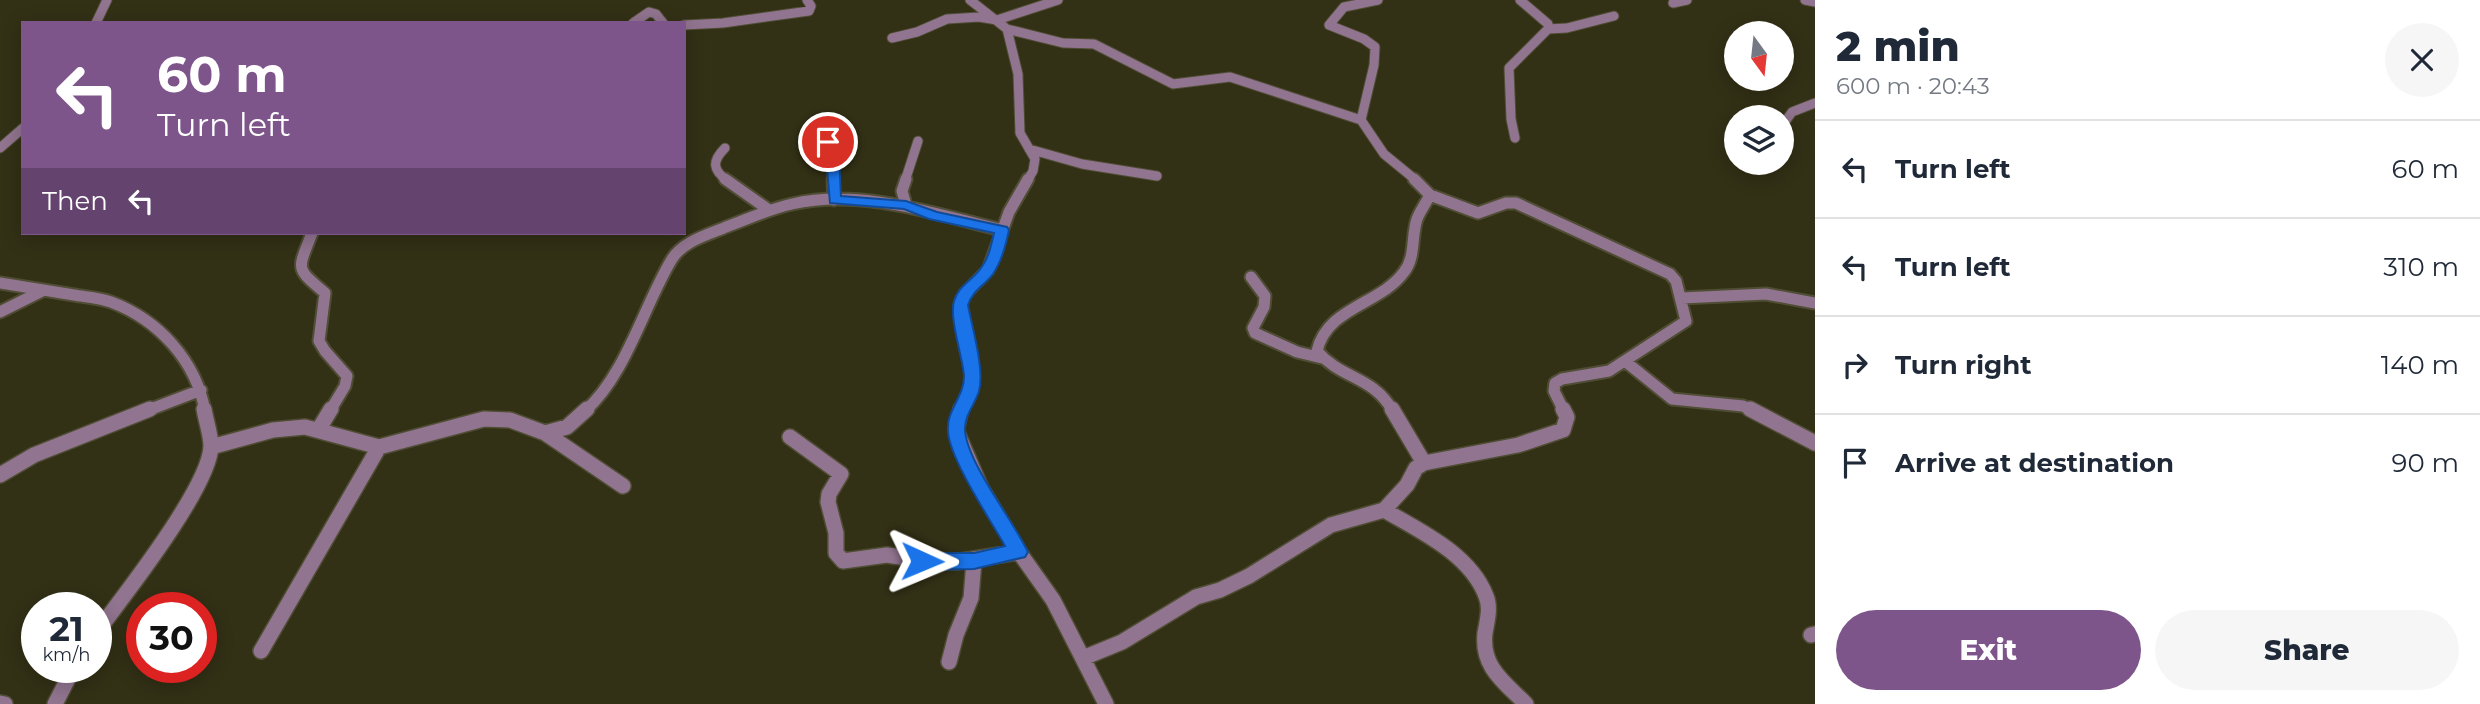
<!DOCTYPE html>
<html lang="en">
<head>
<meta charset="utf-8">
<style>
	:root { --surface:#fff; --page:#f6f6f7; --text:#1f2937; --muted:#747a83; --line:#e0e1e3; --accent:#7e558b }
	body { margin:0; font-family:Montserrat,sans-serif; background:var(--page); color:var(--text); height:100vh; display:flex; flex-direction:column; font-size:26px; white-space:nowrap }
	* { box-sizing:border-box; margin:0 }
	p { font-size:23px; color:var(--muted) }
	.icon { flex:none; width:38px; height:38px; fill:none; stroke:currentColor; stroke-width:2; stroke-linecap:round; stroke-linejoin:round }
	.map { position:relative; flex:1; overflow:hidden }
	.panel { display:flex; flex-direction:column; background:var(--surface); width:665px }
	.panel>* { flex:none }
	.banner { position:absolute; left:21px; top:21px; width:665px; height:214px; border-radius:0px; box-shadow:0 4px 18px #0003; background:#7e558b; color:#fff; overflow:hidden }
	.needle { width:46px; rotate:165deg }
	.fabs { position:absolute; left:1724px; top:21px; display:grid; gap:14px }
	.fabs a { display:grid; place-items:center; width:70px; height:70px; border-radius:50%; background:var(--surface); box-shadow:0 4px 18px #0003; font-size:35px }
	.speed { position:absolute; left:21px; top:592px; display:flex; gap:14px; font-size:35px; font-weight:700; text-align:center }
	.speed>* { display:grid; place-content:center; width:91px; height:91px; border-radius:50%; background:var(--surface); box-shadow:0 4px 18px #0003; line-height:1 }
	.speed small { font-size:18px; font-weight:400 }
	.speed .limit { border:10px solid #d22; background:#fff; color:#111 }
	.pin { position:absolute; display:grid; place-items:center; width:60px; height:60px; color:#fff; margin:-30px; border:4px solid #fff; border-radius:50%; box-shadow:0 2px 7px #0007 }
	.me { position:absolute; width:77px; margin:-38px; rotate:91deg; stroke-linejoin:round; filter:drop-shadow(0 0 5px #0008) }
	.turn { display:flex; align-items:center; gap:24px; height:147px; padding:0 21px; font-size:32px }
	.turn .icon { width:91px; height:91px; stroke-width:2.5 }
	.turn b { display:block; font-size:49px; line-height:60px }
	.then { display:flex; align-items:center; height:66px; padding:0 21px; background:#0003; gap:14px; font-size:26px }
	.round { display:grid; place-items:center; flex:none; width:74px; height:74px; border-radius:37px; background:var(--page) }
	.headline { display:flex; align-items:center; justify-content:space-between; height:119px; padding:0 21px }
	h1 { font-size:42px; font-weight:800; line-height:52px }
	.primary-button { display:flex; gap:14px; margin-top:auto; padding:14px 21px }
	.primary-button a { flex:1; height:80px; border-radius:42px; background:var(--accent); color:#fff; font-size:28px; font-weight:800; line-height:80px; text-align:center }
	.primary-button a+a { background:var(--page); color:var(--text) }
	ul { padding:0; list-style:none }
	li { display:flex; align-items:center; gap:21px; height:98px; padding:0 21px; border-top:2px solid var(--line) }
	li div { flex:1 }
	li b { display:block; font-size:26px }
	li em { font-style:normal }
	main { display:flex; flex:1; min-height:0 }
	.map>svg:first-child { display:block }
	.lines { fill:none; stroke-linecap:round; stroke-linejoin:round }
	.minor-far2-casing { stroke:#4f4d34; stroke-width:11 }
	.minor-far1-casing { stroke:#4f4d34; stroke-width:15 }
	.minor-casing { stroke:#4f4d34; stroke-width:18 }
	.minor-far2 { stroke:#91748f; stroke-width:9 }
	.minor-far1 { stroke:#91748f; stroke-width:11 }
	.minor { stroke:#91748f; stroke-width:15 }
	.route { fill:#1a73e8; stroke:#114b97; stroke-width:2 }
</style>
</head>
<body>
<main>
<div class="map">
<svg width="1815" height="704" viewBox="0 0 1815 704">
	<rect width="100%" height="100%" fill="#323015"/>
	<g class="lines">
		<defs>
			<path id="minor-far2" d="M970,0L1007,29L1018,74L1020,133L1035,159L1033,171L1027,181
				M1378,0L1344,7L1329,25L1364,39L1375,47L1374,65L1361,120L1384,154L1417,181
				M1805,0L1815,2
				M1673,3L1687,0
				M96,23L107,0
				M633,23L649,12L656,14L663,23
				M684,25L723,23L809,11L811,6L807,0
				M1007,29L1063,43L1094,44L1173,84L1230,77L1361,120
				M1548,29L1567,28L1614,16
				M892,38L917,32L947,19L979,17L997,20L1058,0
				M1782,126L1792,112L1815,103
				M811,131L828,142L833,181
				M1515,138L1511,119L1509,68L1548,29V24L1520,0
				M0,148L23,128
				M725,148C712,161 712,170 728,181
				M1029,149L1082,164L1157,176
				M905,181L918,141"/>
			<path id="minor-far1" d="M725,179L769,210
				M833,179L834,200
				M906,179L902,191L906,205
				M1430,195L1478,213L1506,203H1516L1670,274L1676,281L1686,321L1609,371L1562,379L1555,383L1554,391L1564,411
				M312,233C298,270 294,267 325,293L319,341L325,351L347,376L345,386L330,411
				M1251,277L1265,296L1264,307L1253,328L1255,333L1297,352L1322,358
				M0,283C25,287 50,291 74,295C86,297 100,298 111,302C159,320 196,361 205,411
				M1682,298L1766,294L1815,303
				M0,312L42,291
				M1626,362L1672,399L1743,406L1753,411
				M146,411L201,390
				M585,411C626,375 644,305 672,259C683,241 708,235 726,227C748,219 769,209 792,204C861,188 935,214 1002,230
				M960,411L971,391L972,377L960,305L964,295L988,270L1009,212L1028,179
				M1393,411C1372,375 1342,380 1317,351C1327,307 1380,305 1404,272C1416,257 1411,237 1417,219C1420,211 1426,203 1430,195L1414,179"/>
			<path id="minor" d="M961,409L956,430L981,488L1019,552L1053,600L1106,704
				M1392,409L1424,463
				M1750,409L1815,443
				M319,429L331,409
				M545,433L623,486
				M790,437L841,474L829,494L828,502L836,533V553L843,561L887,555L926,561L955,562L1019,552
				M211,447L273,430L305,427L379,447L484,419L510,420L545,433L567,427L587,409
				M0,475L34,455L150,409
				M1384,510C1420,531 1470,554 1486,596C1491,608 1487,621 1485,633C1481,667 1504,682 1526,704
				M96,633C123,597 210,487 211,446C211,435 206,421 204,409
				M1811,635L1815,634
				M261,651L379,447
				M1083,658L1122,642L1196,597L1220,590L1249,576L1331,525L1384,510L1407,485L1416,468L1424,463L1518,445L1563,430L1567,417L1563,409
				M949,662L956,635L971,598L974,561
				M0,703L5,704
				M55,704L74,667"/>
		</defs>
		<use href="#minor-far2" class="minor-far2-casing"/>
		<use href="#minor-far1" class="minor-far1-casing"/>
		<use href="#minor" class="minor-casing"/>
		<use href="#minor-far2" class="minor-far2"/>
		<use href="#minor-far1" class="minor-far1"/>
		<use href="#minor" class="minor"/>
	</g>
	<path class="route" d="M828,138L834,142L839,157L841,196L906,201L937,212L1007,227L1009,230C1006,245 1002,261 993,274C985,285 972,291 968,305C972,327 985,370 979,391C975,405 964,415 965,431C968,464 1013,520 1028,552L1025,557L974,569L922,570L916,567L913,561L916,556L922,553H974L1005,546C991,521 949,458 948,431C946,410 965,396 964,375C962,355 949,318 954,301C958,286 973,280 981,268C989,258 991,245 994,233L929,219L904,209L830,203L826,157L822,142Z"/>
</svg>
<div class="fabs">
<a><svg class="needle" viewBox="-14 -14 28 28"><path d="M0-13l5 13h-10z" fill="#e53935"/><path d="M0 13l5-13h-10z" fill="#747a83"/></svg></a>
<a><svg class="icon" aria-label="layers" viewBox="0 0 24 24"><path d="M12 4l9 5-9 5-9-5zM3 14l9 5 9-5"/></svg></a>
</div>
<div class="speed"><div>21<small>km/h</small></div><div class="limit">30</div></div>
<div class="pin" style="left:828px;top:142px;background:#d93025"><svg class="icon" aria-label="arrive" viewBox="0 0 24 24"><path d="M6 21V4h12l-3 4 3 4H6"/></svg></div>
<svg class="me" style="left:922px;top:561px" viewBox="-20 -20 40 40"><path d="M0-17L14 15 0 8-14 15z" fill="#1a73e8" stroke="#fff" stroke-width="4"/></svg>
<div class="banner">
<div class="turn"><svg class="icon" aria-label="left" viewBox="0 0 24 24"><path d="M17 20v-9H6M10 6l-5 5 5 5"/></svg><div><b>60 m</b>Turn left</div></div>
<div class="then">Then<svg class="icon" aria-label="left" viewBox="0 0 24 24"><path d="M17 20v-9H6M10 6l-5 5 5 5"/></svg></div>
</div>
</div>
<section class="panel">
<div class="headline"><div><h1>2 min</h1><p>600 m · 20:43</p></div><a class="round"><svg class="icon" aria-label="close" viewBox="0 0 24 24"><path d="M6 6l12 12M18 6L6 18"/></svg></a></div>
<ul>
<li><svg class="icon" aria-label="left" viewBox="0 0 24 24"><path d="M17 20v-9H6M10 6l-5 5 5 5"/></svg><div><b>Turn left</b></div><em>60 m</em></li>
<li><svg class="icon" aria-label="left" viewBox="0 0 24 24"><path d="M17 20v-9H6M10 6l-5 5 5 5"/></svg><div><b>Turn left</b></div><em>310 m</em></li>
<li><svg class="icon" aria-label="right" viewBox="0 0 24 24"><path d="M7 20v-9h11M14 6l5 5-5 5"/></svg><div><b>Turn right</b></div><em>140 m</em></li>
<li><svg class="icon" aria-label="arrive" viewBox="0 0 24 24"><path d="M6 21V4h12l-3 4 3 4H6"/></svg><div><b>Arrive at destination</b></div><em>90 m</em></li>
</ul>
<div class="primary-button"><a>Exit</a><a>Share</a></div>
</section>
</main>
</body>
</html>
